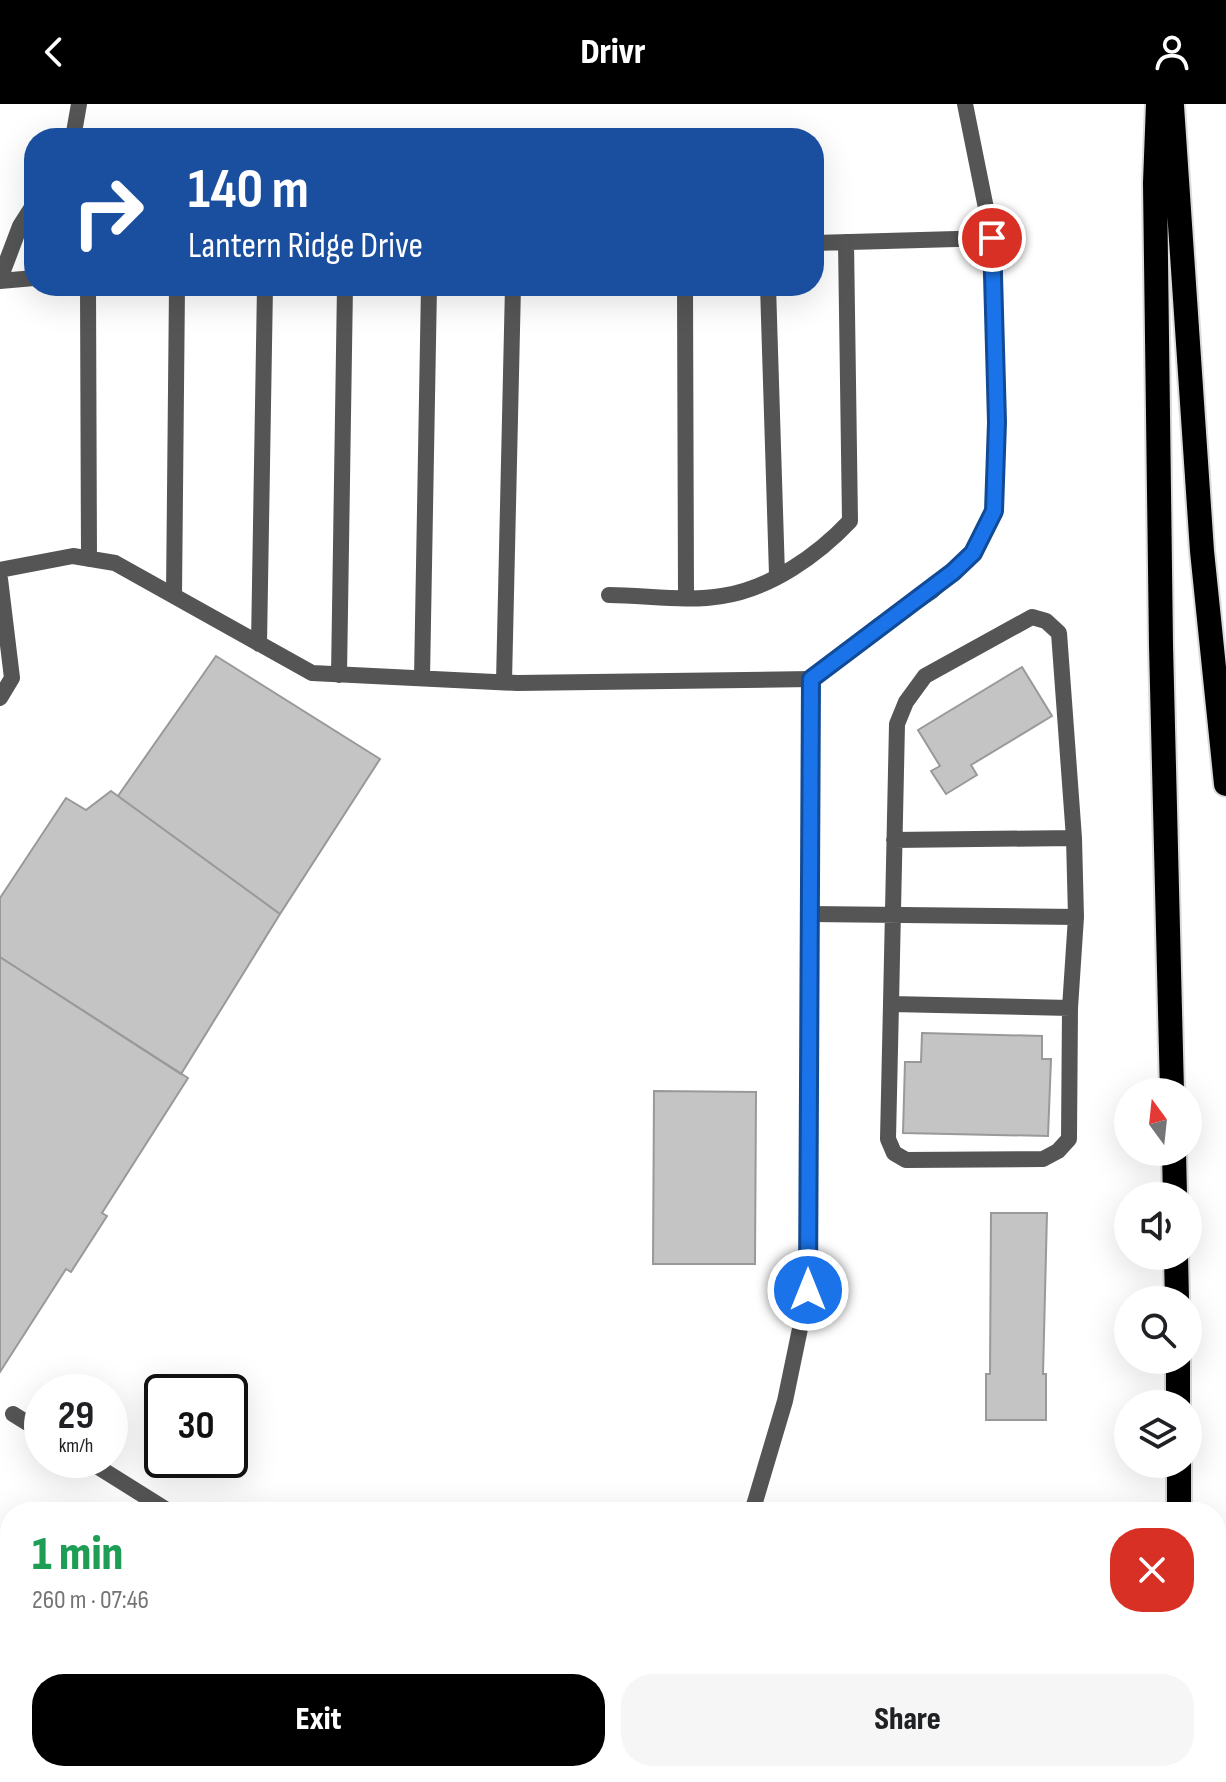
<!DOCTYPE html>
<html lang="en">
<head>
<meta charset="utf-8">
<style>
	:root { --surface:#fff; --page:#f6f6f6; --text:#202124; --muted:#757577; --accent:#000 }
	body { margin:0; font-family:"Sofia Sans Condensed",sans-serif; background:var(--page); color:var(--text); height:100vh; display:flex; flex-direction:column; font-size:30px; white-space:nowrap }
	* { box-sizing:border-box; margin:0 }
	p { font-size:26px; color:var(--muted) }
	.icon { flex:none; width:44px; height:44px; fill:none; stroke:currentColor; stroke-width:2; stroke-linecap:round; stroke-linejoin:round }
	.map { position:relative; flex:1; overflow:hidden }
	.drawer { position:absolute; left:0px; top:1398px; width:1226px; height:280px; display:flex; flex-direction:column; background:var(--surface); border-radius:32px 32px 0 0; box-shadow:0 8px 32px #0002 }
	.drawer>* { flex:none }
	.guide { position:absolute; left:24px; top:24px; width:800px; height:168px; border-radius:32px; box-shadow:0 8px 32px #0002; background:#1a4fa0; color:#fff; overflow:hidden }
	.needle { width:52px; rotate:345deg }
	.buttons { position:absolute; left:1114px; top:974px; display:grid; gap:16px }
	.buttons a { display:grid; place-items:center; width:88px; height:88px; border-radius:50%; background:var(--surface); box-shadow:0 8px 32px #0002; font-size:40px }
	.speed { position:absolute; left:24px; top:1270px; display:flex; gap:16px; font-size:40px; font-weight:700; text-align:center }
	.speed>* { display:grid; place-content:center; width:104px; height:104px; border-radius:50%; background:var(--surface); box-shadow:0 8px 32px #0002; line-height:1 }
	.speed small { font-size:20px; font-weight:400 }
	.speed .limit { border:4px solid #111; border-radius:12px; background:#fff; color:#111 }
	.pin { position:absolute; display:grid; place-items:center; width:68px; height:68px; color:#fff; margin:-34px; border:4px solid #fff; border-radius:50%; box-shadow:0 2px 8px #0007 }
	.me { position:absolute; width:88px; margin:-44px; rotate:0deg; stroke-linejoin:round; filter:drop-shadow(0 0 6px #0008) }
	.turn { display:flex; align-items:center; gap:28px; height:168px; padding:0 32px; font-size:36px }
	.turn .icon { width:104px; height:104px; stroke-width:2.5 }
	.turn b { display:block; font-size:56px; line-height:68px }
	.round { display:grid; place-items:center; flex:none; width:84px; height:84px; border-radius:32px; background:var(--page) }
	.overview { display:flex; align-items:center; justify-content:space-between; height:136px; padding:0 32px }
	h1 { font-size:48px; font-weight:800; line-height:60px; color:#1e9e55 }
	.primary-button { display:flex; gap:16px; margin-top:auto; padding:16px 32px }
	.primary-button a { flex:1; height:92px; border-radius:32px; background:var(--accent); color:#fff; font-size:32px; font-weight:800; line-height:92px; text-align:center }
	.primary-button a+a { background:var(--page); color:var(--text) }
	header { display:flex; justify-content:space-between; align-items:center; height:104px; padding:0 32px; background:var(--accent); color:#fff; font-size:36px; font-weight:800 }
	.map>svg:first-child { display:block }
	.building { fill:#c4c4c4; stroke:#999; stroke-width:2 }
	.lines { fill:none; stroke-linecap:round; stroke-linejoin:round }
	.motorway-casing { stroke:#dbdbdb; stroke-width:28 }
	.service { stroke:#555; stroke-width:16 }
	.minor { stroke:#555; stroke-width:16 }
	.motorway { stroke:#000; stroke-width:24 }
	.route-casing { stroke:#114b97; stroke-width:20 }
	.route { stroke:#1a73e8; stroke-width:14 }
</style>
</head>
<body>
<header><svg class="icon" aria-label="back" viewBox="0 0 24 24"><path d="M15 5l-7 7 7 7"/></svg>Drivr<svg class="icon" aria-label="person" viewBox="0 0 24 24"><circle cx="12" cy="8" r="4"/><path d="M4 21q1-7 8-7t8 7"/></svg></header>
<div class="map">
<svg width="1226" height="1678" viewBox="0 0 1226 1678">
	<rect width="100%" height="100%" fill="#fff"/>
	<path class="building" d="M216,552L380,655L280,810L118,692Z
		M1022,563L1052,612L971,661L977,671L946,690L931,667L940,662L918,626Z
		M111,687L280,810L181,970L0,853V794L66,694L86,706Z
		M0,853L188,974L102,1109L107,1112L71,1168L66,1165L0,1268Z
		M922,929L1042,932V955H1051L1048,1032L903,1029L905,958H921Z
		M654,987L756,988L755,1160H653Z
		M991,1109H1047L1043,1270H1046V1316H986V1270H990Z
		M366,1668H417L433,1678H359Z"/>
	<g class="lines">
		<defs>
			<path id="motorway" d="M1158,0L1155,79L1161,541L1172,988
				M1172,2L1202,447L1226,680
				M1174,1048L1175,1092
				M1176,1152L1177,1196
				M1178,1256V1300
				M1179,1360V1408
				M1171,1678V1668"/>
		</defs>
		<use href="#motorway" class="motorway-casing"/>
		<path class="service" d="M73,34L79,0
			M814,139L992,134
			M0,175L20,122L34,100
			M0,177L34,174
			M88,182L89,455
			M685,182L686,492
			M768,182L777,471
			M0,466L73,452L115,459L312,569L517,579L811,575
			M0,475L12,574L0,594
			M609,491C645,491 687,498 722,492C770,485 818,451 850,417L846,138
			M174,492L177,182
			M259,540L265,182
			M339,571L345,182
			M422,574L429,182
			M504,578L513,182
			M894,736L1074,734
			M810,810L1076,813L1070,904L891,900L897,620L906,598L925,572L1032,513L1046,517L1059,529L1074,734L1076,813
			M891,900L888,1035L894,1049L906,1056L1043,1055L1058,1047L1069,1035L1070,904
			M13,1310L42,1328
			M87,1356L170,1408
			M585,1668L601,1678"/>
		<path class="minor" d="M752,1408L785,1297L808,1186L811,575L877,523L932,487L973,449L994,407L997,318L992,134L965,0
			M667,1678L671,1668"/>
		<use href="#motorway" class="motorway"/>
	</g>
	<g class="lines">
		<defs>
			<path id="route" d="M808,1186L811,575L953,468L973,449L994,407L997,318L992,134"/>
		</defs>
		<use href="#route" class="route-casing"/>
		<use href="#route" class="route"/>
	</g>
</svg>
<div class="buttons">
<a><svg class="needle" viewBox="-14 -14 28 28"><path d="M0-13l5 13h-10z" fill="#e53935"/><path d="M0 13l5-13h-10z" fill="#757577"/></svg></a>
<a><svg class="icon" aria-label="sound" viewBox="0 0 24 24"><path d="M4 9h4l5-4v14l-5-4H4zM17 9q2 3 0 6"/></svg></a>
<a><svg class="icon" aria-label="search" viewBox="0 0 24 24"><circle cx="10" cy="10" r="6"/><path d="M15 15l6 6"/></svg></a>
<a><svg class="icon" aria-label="layers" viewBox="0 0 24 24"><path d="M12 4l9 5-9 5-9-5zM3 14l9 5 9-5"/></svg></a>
</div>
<div class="speed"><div>29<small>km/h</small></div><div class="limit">30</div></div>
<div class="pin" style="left:992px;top:134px;background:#d93025"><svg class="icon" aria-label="arrive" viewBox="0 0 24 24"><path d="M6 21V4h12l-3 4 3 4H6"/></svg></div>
<svg class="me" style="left:808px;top:1186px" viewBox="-20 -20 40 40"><circle r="17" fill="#1a73e8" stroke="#fff" stroke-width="3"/><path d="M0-11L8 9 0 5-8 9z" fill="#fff"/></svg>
<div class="guide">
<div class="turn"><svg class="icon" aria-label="right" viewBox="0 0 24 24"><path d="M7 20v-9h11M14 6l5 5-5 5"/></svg><div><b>140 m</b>Lantern Ridge Drive</div></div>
</div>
<section class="drawer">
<div class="overview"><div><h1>1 min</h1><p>260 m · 07:46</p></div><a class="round" style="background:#d93025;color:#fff"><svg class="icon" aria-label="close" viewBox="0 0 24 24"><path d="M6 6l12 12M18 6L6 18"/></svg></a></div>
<div class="primary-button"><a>Exit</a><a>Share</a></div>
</section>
</div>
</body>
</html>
